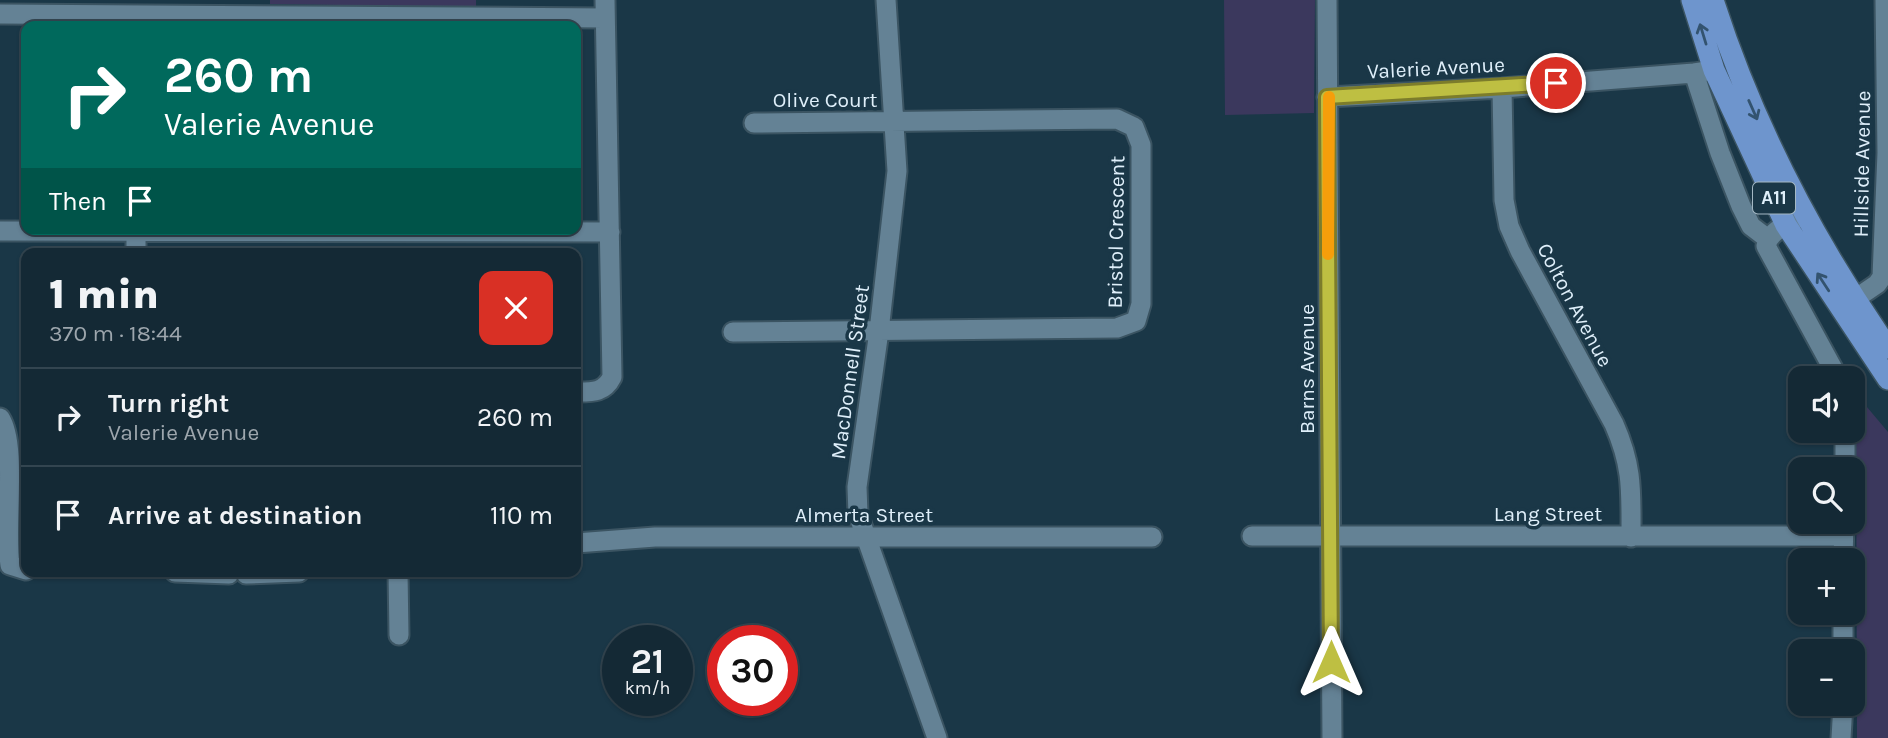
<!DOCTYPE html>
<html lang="en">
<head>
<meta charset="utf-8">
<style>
	:root { --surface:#142935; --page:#213541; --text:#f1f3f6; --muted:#9da6ad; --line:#334550 }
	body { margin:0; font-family:Karla,sans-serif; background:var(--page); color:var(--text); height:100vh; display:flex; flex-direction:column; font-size:26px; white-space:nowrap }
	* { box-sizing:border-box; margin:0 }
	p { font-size:23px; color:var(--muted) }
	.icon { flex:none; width:38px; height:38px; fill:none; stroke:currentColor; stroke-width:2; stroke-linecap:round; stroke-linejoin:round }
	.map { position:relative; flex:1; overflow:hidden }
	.panel { position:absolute; left:21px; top:248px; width:560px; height:329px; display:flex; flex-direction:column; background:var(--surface); border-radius:14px; box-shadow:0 2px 5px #0004,0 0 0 2px var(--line) }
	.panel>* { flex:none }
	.guide { position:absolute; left:21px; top:21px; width:560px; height:214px; border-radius:14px; box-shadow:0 2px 5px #0004,0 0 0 2px var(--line); background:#00695c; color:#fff; overflow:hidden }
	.controls { position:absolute; left:1788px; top:366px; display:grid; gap:14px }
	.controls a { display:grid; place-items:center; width:77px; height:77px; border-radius:14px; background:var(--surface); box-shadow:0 2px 5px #0004,0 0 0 2px var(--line); font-size:35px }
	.speed { position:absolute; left:602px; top:625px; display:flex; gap:14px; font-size:35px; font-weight:700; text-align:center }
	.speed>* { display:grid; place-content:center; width:91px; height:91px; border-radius:50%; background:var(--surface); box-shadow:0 2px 5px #0004,0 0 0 2px var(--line); line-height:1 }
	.speed small { font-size:18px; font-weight:400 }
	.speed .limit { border:10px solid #d22; background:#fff; color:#111 }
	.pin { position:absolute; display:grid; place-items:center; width:60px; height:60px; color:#fff; margin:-30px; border:4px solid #fff; border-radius:50%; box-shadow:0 2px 7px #0007 }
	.me { position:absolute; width:77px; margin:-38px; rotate:0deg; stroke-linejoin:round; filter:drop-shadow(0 0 5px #0008) }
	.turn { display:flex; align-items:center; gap:24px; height:147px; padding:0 28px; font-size:32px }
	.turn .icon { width:91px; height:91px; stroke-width:2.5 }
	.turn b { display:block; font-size:49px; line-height:60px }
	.then { display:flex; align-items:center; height:66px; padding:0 28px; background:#0003; gap:14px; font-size:26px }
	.round { display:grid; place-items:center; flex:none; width:74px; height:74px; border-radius:14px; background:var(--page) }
	.headline { display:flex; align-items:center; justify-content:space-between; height:119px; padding:0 28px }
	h1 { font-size:42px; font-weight:800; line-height:52px }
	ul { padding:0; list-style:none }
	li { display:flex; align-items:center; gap:21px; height:98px; padding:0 28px; border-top:2px solid var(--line) }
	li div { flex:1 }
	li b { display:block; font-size:26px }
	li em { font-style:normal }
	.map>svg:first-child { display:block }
	.green { fill:#3b385d }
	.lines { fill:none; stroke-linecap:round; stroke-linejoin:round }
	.minor-casing { stroke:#3b5462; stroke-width:23 }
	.major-casing { stroke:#3b5462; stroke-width:24 }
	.minor { stroke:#648295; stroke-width:19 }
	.major { stroke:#6e95cd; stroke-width:21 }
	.oneway { stroke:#33536f }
	.route-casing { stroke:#7c7c2b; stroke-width:18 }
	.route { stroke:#bebf42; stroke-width:12 }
	.slow { stroke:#f59e0b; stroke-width:12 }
	.labels { text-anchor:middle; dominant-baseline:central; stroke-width:7; stroke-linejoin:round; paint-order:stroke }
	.shield { fill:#1a3747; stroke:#a4b8c4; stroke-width:2 }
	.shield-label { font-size:19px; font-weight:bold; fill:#dfeffa }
	.street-label { font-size:21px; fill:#dfeffa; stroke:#1a3747 }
</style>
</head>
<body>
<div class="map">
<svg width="1888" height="738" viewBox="0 0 1888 738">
	<rect width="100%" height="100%" fill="#1a3747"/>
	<path class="green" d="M270,0H476V7L270,4Z
		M1224,0H1315L1314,113L1225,115Z
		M1856,394L1888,432V738H1857Z"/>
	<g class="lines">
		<defs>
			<path id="minor" d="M886,0L897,171L879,331L857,487L858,514L937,738
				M1327,0L1332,738
				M0,14L605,18
				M1694,73L1720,153L1741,206L1751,226L1768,239
				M1502,88L1504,200L1509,226L1520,251L1614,424C1633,467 1631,491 1631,537
				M1327,97L1502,88L1694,73L1714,70
				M1805,214C1792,222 1769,230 1766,246L1838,378
				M136,229V254
				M0,231L610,232
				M1842,308L1877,284L1882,277L1887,153L1885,0
				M733,332L1117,328L1136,321L1141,304V145L1134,127L1117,119L754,123
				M576,392C592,392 604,393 612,377L605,0
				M0,418C18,446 4,527 10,565L26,570
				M1845,469V430
				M1252,536H1843
				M576,543L655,537H1152
				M1843,560L1844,522
				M175,572L229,574
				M398,572L399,635
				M246,574L299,572
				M1843,651V612
				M1841,738L1843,704"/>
			<path id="major" d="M1692,0L1714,70L1786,225L1888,379
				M1713,0C1753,125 1813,240 1888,348"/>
		</defs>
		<use href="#minor" class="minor-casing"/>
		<use href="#major" class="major-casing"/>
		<use href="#minor" class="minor"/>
		<use href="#major" class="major"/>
	</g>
	<defs><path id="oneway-shaft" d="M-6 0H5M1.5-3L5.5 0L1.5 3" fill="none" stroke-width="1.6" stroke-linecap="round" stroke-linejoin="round" transform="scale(1.75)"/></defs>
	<g class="oneway">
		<use href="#oneway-shaft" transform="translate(1703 34) rotate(-107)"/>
		<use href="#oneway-shaft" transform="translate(1753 110) rotate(66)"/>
		<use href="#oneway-shaft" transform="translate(1823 282) rotate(-123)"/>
	</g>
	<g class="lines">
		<defs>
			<path id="route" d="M1331,662L1327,97L1556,83"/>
		</defs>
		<use href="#route" class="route-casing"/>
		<use href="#route" class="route"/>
		<path class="slow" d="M1328,254L1329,97"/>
	</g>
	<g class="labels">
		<rect class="shield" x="1753" y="182.5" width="42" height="31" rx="5"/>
		<g class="shield-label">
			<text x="1774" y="198">A11</text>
		</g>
		<g class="street-label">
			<text transform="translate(1436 68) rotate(-3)">Valerie Avenue</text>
			<text x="825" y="100">Olive Court</text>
			<text transform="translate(1862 164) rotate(-89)">Hillside Avenue</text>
			<text transform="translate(1116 232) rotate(-89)">Bristol Crescent</text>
			<text transform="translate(1575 305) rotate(62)">Colton Avenue</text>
			<text transform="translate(1307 369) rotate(-90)">Barns Avenue</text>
			<text transform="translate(850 372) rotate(-82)">MacDonnell Street</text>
			<text x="1548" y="514">Lang Street</text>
			<text x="864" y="515">Almerta Street</text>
		</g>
	</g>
</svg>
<div class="controls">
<a><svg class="icon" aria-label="sound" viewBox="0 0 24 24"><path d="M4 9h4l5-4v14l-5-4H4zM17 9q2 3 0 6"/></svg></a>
<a><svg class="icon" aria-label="search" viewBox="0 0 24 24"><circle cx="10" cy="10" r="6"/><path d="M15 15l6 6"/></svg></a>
<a>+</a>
<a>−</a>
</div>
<div class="speed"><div>21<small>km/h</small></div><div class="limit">30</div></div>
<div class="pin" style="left:1556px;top:83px;background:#d93025"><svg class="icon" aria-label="arrive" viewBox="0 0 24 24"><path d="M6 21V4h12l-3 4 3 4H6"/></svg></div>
<svg class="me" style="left:1331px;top:662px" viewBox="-20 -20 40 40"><path d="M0-17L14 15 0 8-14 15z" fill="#bebf42" stroke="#fff" stroke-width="4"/></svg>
<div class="guide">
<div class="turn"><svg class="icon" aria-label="right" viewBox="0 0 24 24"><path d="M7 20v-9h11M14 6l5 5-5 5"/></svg><div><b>260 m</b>Valerie Avenue</div></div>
<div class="then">Then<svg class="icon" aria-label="arrive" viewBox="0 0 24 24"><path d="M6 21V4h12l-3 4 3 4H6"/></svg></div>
</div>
<section class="panel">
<div class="headline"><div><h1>1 min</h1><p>370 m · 18:44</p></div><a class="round" style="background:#d93025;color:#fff"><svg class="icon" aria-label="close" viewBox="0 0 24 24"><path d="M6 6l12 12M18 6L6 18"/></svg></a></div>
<ul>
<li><svg class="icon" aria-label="right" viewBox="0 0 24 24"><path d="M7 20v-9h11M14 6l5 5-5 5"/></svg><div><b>Turn right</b><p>Valerie Avenue</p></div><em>260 m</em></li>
<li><svg class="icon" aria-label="arrive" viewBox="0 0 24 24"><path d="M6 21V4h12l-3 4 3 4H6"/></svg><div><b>Arrive at destination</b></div><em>110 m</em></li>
</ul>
</section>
</div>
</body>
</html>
